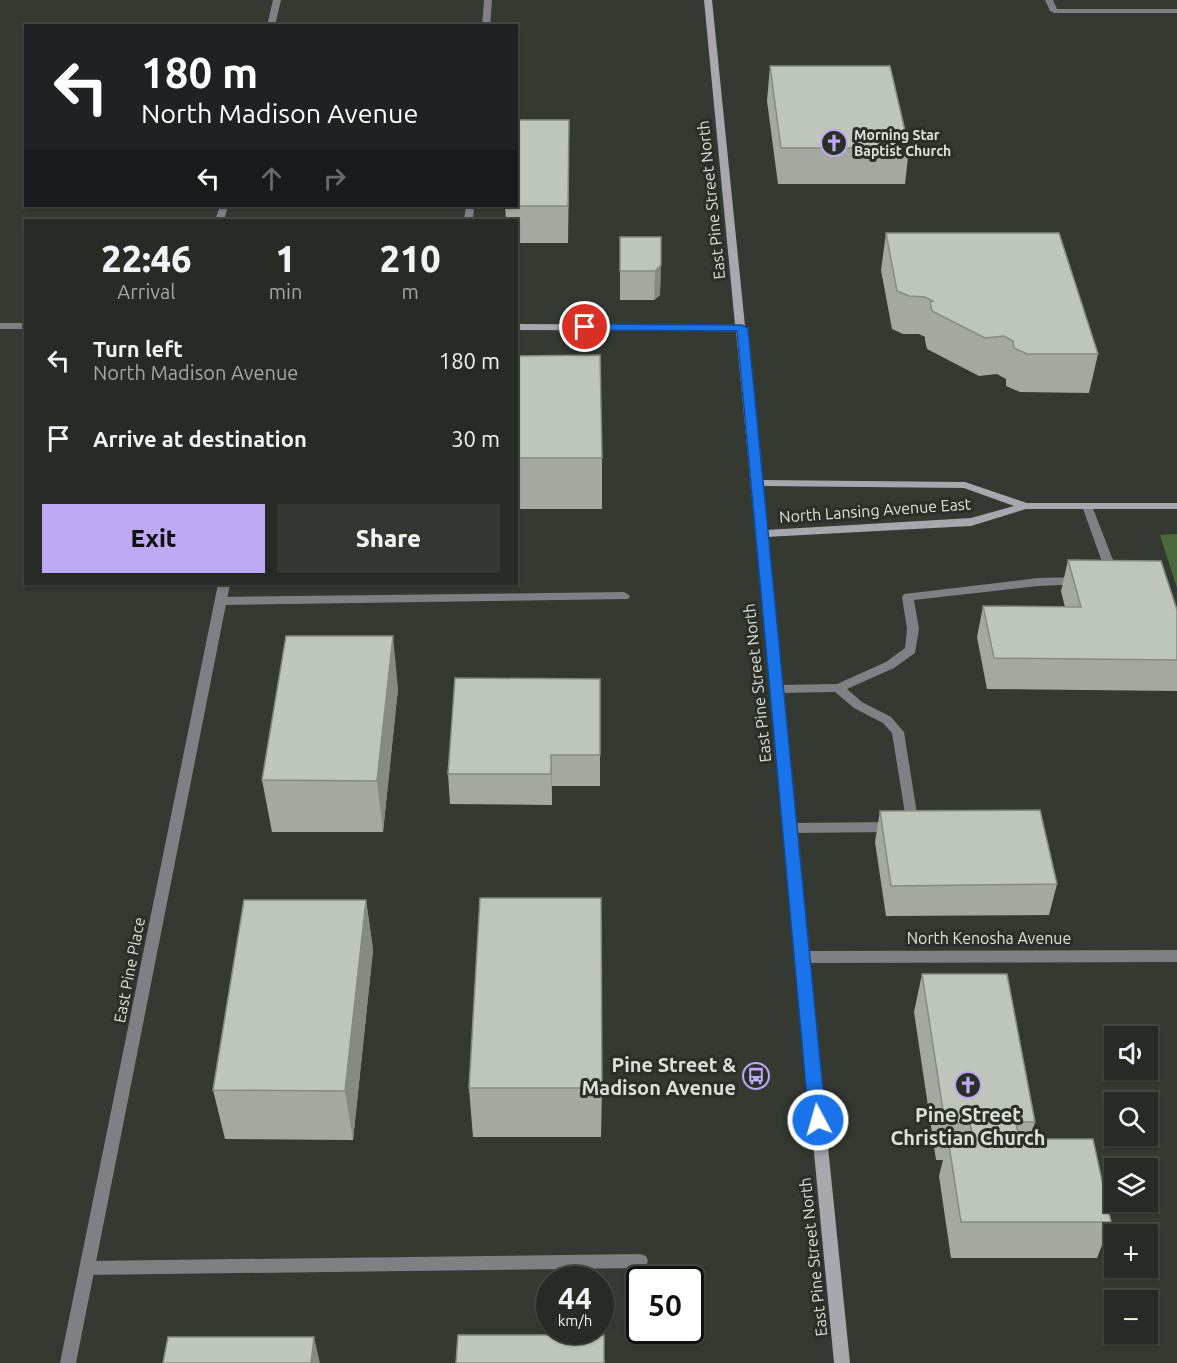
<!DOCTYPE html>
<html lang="en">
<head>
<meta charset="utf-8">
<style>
	:root { --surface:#272b25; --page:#333732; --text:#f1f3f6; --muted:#a4a7a7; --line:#434742; --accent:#bea9f5 }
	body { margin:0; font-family:Ubuntu,sans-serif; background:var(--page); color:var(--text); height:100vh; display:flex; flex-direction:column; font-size:22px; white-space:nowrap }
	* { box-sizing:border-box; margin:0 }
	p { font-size:20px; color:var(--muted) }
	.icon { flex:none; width:33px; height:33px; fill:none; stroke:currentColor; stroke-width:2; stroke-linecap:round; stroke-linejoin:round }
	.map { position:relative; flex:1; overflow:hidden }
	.drawer { position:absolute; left:24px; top:219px; width:494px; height:366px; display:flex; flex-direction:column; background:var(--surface); border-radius:0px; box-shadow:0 2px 4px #0004,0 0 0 2px var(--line) }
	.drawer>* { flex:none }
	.banner { position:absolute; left:24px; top:24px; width:494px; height:183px; border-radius:0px; box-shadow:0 2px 4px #0004,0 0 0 2px var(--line); background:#202124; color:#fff; overflow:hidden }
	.tools { position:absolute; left:1104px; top:1026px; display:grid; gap:12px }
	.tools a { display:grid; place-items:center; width:54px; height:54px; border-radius:0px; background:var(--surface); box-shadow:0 2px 4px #0004,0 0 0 2px var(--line); font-size:30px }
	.speed { position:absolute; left:536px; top:1266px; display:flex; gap:12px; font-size:30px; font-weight:700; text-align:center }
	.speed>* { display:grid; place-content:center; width:78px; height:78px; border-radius:50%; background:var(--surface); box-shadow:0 2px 4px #0004,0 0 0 2px var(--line); line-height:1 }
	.speed small { font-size:15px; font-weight:400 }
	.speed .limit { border:3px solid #111; border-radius:9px; background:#fff; color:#111 }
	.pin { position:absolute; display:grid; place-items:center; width:51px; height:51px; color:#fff; margin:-26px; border:3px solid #fff; border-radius:50%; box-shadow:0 2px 6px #0007 }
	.me { position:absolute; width:66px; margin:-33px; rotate:354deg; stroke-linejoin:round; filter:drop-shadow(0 0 4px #0008) }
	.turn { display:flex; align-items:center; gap:21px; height:126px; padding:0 18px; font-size:27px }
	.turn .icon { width:78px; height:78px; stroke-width:2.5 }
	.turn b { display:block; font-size:42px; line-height:51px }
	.lanes { display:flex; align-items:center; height:57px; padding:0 18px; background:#0003; justify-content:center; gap:30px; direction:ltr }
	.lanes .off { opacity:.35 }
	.eta { display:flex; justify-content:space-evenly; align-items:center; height:102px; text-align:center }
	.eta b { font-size:36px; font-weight:800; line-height:42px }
	.action { display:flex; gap:12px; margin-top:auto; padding:12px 18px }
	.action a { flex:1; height:69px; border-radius:0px; background:var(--accent); color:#111; font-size:24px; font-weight:800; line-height:69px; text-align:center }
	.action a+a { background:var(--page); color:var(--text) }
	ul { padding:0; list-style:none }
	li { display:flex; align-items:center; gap:18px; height:78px; padding:0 18px }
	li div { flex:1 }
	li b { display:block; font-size:22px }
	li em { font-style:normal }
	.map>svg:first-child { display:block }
	.green { fill:#4a6a3b }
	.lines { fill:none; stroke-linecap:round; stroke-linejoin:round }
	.lane { fill:#807f83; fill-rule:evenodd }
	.street { fill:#807f83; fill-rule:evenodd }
	.secondary { fill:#a8a7ad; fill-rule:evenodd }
	.wall { fill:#a3a9a1 }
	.shaded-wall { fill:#858a83 }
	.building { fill:#bec5bb; stroke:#858a83; stroke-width:1.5 }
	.route { fill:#1a73e8; stroke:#114b97; stroke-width:1.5 }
	.labels { text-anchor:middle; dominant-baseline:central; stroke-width:6; stroke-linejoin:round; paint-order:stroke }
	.far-poi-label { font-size:14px; font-weight:bold; fill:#dde0db; stroke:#2a2f27; text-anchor:start }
	.street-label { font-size:16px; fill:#dde0db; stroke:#2a2f27 }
	.near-poi-label { font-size:20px; font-weight:bold; fill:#dde0db; stroke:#2a2f27; text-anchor:end }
</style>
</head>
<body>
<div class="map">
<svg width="1177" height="1363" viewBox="0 0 1177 1363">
	<rect width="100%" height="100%" fill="#343931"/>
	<path class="green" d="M1177,534V588L1160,535Z"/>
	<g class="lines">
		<path class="lane" d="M484,0H492L490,26H482Z
			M1045,0H1053L1057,9H1177V13H1054L1050,11Z
			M466,206H474L473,220H464Z
			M1087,503L1092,506L1118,573L1116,576L1112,577L1106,573L1082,506Z
			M1079,577L1083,578L1085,581L1083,584L1038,586L914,600L919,629L915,653L894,668L847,689L862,702L891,717L904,732L919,826L918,829H908L907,826L892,733L883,723L854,708L835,692L776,693L770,689L776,685L837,684L886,662L905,648L907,629L902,597L904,594L1038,578Z
			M624,592L630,596L628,599L221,605L215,601L221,597Z
			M893,822L898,824L899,827L898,830L893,832L789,833L784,831L783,828L784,825L789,823Z
			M640,1254L646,1256L648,1261L646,1266L640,1268L87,1275L81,1273L79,1268L81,1263L87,1261Z"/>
		<path class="street" d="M273,0H281L275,26H267Z
			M220,206H228L224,220H215Z
			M0,323H26V329H0Z
			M218,584H230L76,1363H60Z
			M1177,950V962L802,963L797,961L795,957L797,953L802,951Z"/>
		<path class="secondary" d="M704,0H712L745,326L747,328L745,330L761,480L965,482L1027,503H1177V509H1026L971,526L766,537L850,1363H834L736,331L516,330V324L735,325ZM761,486L964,488L1014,506L971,518L766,530Z"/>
	</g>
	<path class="wall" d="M770,66L909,148L905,184H778L767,101Z
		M569,120L568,243H516V220H506L505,206Z
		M886,233L1098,354L1089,393L1020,392L1006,386V379L997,374L979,376L927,349L925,340V337L919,334H903L892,329L881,270Z
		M620,237H661L660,295L654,300H620Z
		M516,356L602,458V509H516Z
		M1068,560L1177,610V691L987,689L977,637L983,606L1065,607L1061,591Z
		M600,679V786H552V805L450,804L448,774Z
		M398,688L383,832H272L262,780Z
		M880,811L1057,884L1049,915L886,916L875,842Z
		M366,900L373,950L353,1140L225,1139L213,1090Z
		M922,974L1035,1122L1030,1139L1111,1222L1097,1258H951L939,1176L943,1160H936L914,1012Z
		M469,1088H602L601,1137H473Z"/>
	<path class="shaded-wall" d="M569,120V156L568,243V206Z
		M661,265L660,295L654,300L655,271Z
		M393,636L398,688L383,832L377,781Z
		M551,755L552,786V805L551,774Z
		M366,900L373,950L353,1140L345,1091Z
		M314,1337L320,1363H311Z"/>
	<path class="building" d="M770,66H890L909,148H781Z
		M516,120H569L568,206H505H516Z
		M886,233H1059L1098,354H1027L1014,348L1013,341L1004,336L985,338L932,311L930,302L933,301L925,297L909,296L897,291Z
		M620,237H661V265L655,271H620Z
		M600,355L602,458H516V356Z
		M1068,560L1161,561L1177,610V660L994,658L983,606L1081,607Z
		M286,636H393L377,781L262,780Z
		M455,678L600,679V755H551V774H448Z
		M1040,810L1057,884L891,886L880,811Z
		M480,898H601L602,1088H469Z
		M244,900H366L345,1091L213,1090Z
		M922,974H1007L1035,1122H1016L1019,1139H1093L1111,1222H961L948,1139H973L970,1123H945Z
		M458,1335H604V1363H456Z
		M168,1337H314L311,1363H163Z"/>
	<path class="route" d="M585,324L742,325L748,328L826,1120L824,1125L818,1127L812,1125L809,1120L737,331L581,330L579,327Z"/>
	<defs>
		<symbol id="church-ring" viewBox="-11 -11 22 22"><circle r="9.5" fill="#2a2f27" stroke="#bea9f5" stroke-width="1.5"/><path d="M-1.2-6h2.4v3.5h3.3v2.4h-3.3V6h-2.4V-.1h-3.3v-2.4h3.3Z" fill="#bea9f5"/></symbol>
		<symbol id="bus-ring" viewBox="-11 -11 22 22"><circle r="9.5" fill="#2a2f27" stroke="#bea9f5" stroke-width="1.5"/><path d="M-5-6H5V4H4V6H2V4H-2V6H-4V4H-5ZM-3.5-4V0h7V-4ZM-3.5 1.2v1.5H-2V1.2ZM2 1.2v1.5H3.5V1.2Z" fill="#bea9f5"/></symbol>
	</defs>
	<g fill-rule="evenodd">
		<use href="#church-ring" x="819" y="128" width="30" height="30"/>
		<use href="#bus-ring" x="741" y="1061" width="30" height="30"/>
		<use href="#church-ring" x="953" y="1070" width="30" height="30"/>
	</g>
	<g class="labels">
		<g class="far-poi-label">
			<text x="854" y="135">Morning Star<tspan x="854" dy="16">Baptist Church</tspan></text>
		</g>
		<g class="street-label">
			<text transform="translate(711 200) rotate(-96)">East Pine Street North</text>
			<text transform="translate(875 510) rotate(-4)">North Lansing Avenue East</text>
			<text transform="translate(757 683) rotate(-96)">East Pine Street North</text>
			<text x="989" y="938">North Kenosha Avenue</text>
			<text transform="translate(129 970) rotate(-79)">East Pine Place</text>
			<text transform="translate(813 1257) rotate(-96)">East Pine Street North</text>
		</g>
		<g class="near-poi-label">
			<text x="736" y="1064">Pine Street &amp;<tspan x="736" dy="23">Madison Avenue</tspan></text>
			<text x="968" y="1114" text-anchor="middle">Pine Street<tspan x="968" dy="23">Christian Church</tspan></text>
		</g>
	</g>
</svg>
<div class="tools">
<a><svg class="icon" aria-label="sound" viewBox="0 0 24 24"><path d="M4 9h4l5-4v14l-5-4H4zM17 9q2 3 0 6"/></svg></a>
<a><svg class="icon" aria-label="search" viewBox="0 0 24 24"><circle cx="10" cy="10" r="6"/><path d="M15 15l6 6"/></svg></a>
<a><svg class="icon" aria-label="layers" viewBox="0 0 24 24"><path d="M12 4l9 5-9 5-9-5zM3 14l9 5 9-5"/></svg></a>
<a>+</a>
<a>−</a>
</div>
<div class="speed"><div>44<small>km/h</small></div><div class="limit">50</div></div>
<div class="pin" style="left:585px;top:327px;background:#d93025"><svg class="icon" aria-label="arrive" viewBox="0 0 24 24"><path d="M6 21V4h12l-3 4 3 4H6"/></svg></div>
<svg class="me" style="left:818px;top:1120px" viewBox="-20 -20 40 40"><circle r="17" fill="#1a73e8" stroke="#fff" stroke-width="3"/><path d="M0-11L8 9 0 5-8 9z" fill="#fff"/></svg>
<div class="banner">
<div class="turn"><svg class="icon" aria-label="left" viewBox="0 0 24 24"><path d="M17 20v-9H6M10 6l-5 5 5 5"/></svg><div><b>180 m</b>North Madison Avenue</div></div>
<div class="lanes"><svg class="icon" aria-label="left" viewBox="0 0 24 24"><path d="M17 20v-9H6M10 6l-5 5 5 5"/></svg><svg class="icon off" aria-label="ahead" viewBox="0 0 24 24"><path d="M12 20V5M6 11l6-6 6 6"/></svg><svg class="icon off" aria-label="right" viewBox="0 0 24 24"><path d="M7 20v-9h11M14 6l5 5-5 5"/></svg></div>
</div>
<section class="drawer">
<div class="eta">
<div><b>22:46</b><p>Arrival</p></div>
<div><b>1</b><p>min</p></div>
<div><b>210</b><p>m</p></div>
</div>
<ul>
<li><svg class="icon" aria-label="left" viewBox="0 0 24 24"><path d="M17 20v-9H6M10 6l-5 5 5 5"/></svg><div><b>Turn left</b><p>North Madison Avenue</p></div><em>180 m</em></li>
<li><svg class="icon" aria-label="arrive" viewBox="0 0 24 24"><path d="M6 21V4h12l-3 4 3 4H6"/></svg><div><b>Arrive at destination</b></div><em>30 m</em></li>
</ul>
<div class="action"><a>Exit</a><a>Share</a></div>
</section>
</div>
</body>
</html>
